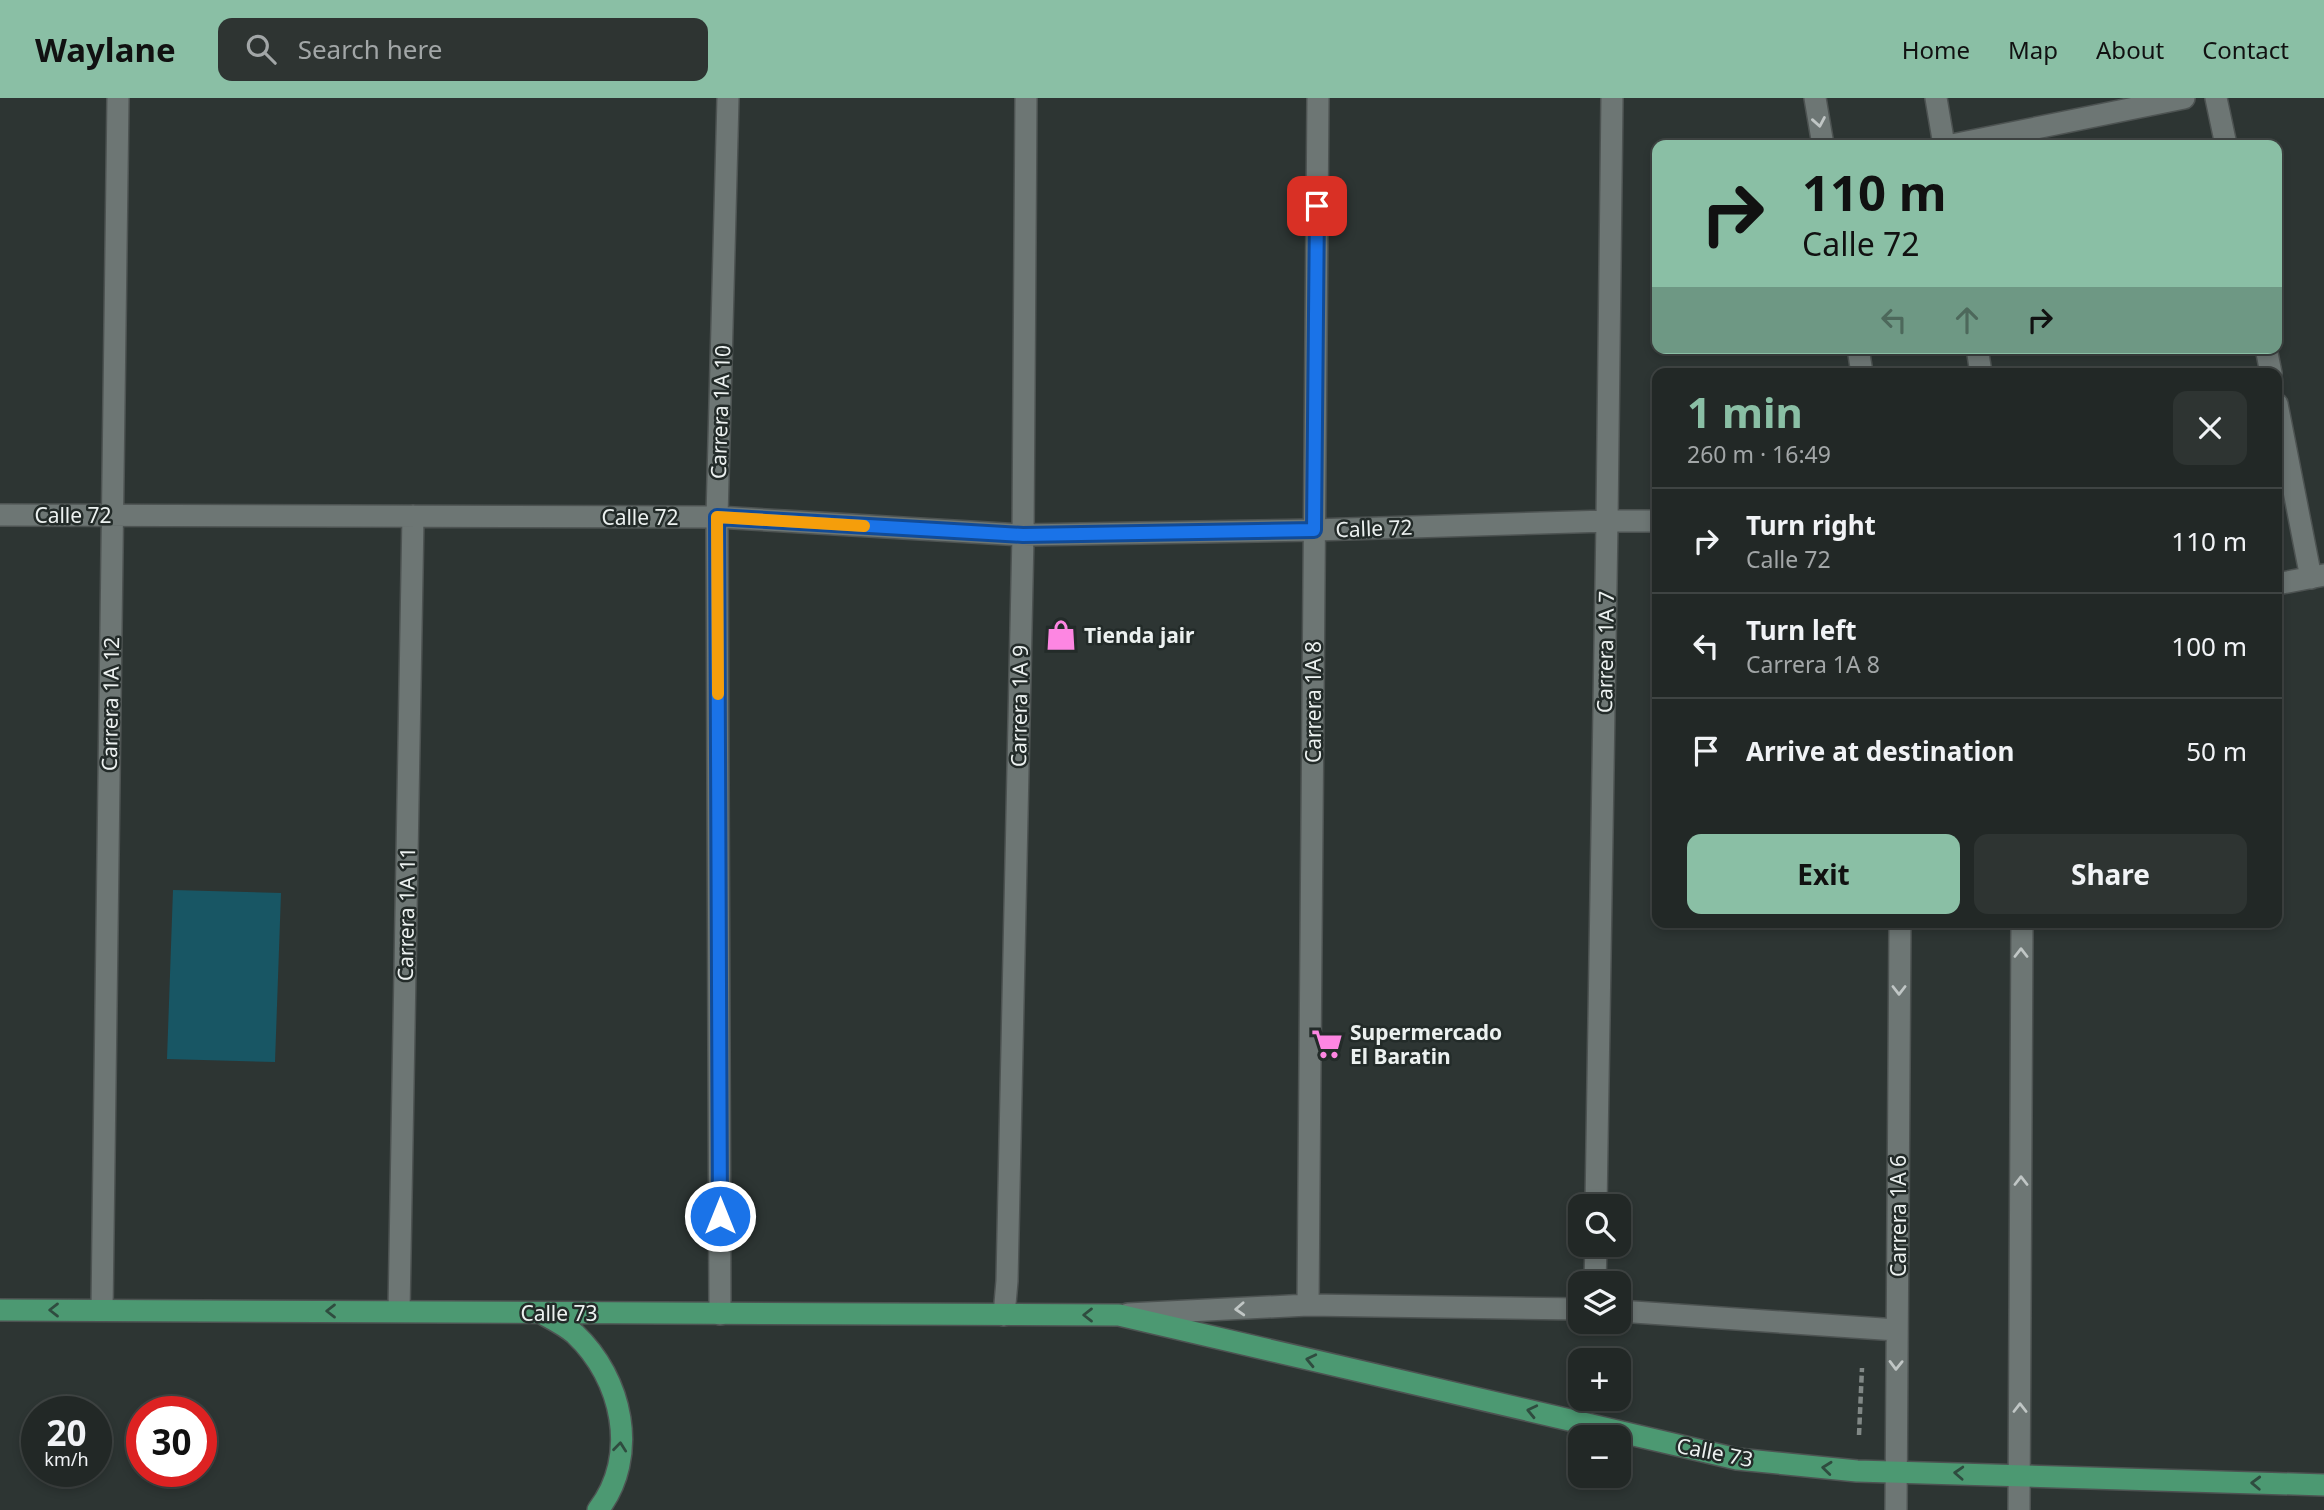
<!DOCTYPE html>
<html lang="en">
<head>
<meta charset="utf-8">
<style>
	:root { --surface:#222826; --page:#2e3432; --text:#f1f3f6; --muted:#a2a6a7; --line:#3f4443; --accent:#8abfa5 }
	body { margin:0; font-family:"Noto Sans",sans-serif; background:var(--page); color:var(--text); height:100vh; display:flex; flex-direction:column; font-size:26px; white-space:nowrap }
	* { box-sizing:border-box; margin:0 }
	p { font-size:23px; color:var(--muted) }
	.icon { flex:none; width:38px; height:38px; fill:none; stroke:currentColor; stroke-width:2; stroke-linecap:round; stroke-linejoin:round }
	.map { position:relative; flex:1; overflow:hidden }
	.drawer { position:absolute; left:1652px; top:270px; width:630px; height:560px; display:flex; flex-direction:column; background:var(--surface); border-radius:14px; box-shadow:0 4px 10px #0003,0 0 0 2px var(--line) }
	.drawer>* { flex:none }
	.guide { position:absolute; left:1652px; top:42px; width:630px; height:214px; border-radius:14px; box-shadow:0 4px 10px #0003,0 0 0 2px var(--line); background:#8abfa5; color:#111; overflow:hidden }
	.controls { position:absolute; left:1568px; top:1096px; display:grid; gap:14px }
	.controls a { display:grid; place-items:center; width:63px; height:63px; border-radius:14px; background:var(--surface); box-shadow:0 4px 10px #0003,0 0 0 2px var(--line); font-size:35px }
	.speed { position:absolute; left:21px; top:1298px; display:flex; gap:14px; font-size:35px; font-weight:700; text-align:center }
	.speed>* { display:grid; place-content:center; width:91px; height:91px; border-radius:50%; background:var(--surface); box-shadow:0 4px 10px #0003,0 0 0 2px var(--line); line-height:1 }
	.speed small { font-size:18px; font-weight:400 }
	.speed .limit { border:10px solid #d22; background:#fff; color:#111 }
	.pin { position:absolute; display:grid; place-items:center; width:60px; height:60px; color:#fff; margin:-30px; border-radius:14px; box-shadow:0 4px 10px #0006 }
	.me { position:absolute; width:77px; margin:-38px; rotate:0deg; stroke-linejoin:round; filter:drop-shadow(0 0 5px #0008) }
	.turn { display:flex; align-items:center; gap:24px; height:147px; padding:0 35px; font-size:32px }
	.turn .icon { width:91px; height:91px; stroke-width:2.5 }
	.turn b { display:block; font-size:49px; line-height:60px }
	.lanes { display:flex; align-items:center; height:66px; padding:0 35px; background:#0003; justify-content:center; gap:35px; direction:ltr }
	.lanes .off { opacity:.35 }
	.round { display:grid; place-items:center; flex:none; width:74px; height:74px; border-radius:14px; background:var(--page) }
	.head { display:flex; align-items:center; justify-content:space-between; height:119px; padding:0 35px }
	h1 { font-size:42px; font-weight:700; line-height:52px; color:var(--accent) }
	.action { display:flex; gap:14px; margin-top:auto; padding:14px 35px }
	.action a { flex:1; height:80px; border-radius:14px; background:var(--accent); color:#111; font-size:28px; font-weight:700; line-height:80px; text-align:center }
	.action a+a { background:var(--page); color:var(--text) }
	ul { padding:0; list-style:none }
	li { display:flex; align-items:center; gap:21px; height:105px; padding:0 35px; border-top:2px solid var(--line) }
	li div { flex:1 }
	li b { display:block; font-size:26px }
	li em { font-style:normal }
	header { display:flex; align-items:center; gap:42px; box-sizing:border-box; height:98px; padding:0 35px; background:var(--accent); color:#111 }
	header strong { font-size:33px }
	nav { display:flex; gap:38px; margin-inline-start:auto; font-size:24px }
	.search { width:490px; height:63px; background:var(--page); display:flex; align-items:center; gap:18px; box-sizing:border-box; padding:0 24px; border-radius:14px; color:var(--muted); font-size:26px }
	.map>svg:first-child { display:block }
	.building { fill:#185664 }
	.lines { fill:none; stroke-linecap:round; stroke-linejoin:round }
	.minor-casing { stroke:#4d5352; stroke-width:24 }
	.major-casing { stroke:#4d5352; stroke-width:24 }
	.path { stroke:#818886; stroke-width:4.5; stroke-dasharray:7 3.5; stroke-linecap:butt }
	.minor { stroke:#6d7674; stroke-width:21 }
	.major { stroke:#4c9972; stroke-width:21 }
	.oneway { stroke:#c0c6c5 }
	.oneway2 { stroke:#2f4c3f }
	.route-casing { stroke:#114b97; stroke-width:18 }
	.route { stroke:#1a73e8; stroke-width:12 }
	.slow { stroke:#f59e0b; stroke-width:12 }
	.labels { text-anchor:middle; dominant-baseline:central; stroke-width:5; stroke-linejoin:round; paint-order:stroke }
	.street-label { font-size:21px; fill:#ecf1f0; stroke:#232b29 }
	.poi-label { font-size:21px; font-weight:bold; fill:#ecf1f0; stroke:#232b29; text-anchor:start }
</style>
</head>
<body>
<header>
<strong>Waylane</strong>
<div class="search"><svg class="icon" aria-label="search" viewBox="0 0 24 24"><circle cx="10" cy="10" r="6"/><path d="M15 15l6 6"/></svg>Search here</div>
<nav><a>Home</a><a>Map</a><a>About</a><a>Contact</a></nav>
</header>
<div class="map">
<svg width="2324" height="1412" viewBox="0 0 2324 1412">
	<rect width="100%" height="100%" fill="#2d3533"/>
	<path class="building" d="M173,792L281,795L275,964L167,961Z"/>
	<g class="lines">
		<defs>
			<path id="minor" d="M1815,0L1823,47
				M1936,0L1944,47
				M2216,0L2226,47
				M1952,47L2184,0
				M1858,250L1862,275
				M1977,250L1981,275
				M2266,250L2271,275
				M2277,306L2311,480
				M0,417L717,419L1023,437L1314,432L1607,423H1657
				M2277,486L2324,477
				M1596,1108L1607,423L1612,0
				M1595,1185L1596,1146
				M1308,1207L1318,0
				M102,1212L118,0
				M399,1213L413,418
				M1619,1213L1897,1232
				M720,1216L717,419L728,0
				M1128,1216L1308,1207L1580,1211
				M1004,1217L1007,1183L1023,437L1026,0
				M1896,1412L1900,824
				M2019,1412L2022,824"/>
			<path id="major" d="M0,1212L1119,1217L1737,1361L1857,1373L2324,1387
				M543,1216C554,1222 566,1228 575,1236C622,1280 640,1358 598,1412"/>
		</defs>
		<use href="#minor" class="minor-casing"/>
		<use href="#major" class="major-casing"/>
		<path class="path" d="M1859,1337L1862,1270"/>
		<use href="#minor" class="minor"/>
		<use href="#major" class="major"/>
	</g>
	<defs><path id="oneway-chevron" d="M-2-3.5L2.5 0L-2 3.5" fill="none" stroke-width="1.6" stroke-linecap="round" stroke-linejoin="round" transform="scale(1.75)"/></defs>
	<g class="oneway">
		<use href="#oneway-chevron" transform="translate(1819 24) rotate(80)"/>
		<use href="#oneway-chevron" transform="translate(2021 855) rotate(-90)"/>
		<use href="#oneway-chevron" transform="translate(1899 892) rotate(90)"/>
		<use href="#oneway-chevron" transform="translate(2021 1083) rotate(-90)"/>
		<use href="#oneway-chevron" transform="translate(1240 1211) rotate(177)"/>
		<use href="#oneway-chevron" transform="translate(1896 1267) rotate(91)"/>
		<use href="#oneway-chevron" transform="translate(2020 1310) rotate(-90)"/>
	</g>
	<g class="oneway2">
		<use href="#oneway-chevron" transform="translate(54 1212) rotate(-180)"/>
		<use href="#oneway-chevron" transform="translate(331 1213) rotate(-180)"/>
		<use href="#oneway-chevron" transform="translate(1088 1217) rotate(-180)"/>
		<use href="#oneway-chevron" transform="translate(1311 1262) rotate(-167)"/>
		<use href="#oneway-chevron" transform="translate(1532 1313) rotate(-167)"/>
		<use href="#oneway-chevron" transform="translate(620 1349) rotate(-84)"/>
		<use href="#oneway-chevron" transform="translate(1827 1370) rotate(-174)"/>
		<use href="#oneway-chevron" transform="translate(1959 1375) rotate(-177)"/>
		<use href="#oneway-chevron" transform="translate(2256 1385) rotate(-178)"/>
	</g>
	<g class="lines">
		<defs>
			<path id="route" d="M720,1118L717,419L1023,437L1314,432L1317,108"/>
		</defs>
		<use href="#route" class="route-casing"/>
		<use href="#route" class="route"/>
		<path class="slow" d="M718,596L717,419L864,428"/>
	</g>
	<defs>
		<symbol id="shop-bare" viewBox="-9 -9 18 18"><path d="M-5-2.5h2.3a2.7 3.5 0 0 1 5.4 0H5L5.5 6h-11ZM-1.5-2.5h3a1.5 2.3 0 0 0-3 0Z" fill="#fd86e2" stroke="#232b29" stroke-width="2.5" paint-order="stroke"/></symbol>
		<symbol id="supermarket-bare" viewBox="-9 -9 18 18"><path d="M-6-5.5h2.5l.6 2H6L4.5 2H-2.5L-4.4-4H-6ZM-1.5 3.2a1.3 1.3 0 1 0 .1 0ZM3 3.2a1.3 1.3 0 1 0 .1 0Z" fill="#fd86e2" stroke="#232b29" stroke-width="2.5" paint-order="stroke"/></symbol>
	</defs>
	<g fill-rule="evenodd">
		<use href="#shop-bare" x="1039" y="515" width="44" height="44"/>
		<use href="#supermarket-bare" x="1305" y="924" width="44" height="44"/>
	</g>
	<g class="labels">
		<g class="street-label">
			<text transform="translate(720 314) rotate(-88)">Carrera 1A 10</text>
			<text x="73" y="417">Calle 72</text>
			<text x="640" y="419">Calle 72</text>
			<text transform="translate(1374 430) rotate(-2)">Calle 72</text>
			<text transform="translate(1605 554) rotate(-89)">Carrera 1A 7</text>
			<text transform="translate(1313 604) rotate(-90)">Carrera 1A 8</text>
			<text transform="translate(110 606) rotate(-89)">Carrera 1A 12</text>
			<text transform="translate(1019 608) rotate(-89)">Carrera 1A 9</text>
			<text transform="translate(406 816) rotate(-89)">Carrera 1A 11</text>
			<text transform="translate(1898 1118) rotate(-90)">Carrera 1A 6</text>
			<text x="559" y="1215">Calle 73</text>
			<text transform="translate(1715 1354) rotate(11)">Calle 73</text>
		</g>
		<g class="poi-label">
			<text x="1084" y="537">Tienda jair</text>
			<text x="1350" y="934">Supermercado<tspan x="1350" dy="24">El Baratin</tspan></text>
		</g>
	</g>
</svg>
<div class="controls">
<a><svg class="icon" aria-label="search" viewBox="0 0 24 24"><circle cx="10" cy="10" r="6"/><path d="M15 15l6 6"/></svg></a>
<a><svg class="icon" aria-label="layers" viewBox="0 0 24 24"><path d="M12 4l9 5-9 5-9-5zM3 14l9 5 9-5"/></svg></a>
<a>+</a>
<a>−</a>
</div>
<div class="speed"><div>20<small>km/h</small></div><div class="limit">30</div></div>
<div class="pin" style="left:1317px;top:108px;background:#d93025"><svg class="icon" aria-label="arrive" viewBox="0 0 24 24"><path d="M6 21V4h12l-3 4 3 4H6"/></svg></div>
<svg class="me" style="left:720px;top:1118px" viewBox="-20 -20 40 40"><circle r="17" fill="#1a73e8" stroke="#fff" stroke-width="3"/><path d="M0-11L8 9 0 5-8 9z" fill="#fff"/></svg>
<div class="guide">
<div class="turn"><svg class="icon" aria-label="right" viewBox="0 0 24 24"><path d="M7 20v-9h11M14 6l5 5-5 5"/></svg><div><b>110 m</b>Calle 72</div></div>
<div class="lanes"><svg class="icon off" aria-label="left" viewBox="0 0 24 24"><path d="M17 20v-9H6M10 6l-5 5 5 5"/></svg><svg class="icon off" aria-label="ahead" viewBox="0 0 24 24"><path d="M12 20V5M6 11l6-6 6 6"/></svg><svg class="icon" aria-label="right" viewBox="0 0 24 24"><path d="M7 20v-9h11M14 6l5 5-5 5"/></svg></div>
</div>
<section class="drawer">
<div class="head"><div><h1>1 min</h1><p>260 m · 16:49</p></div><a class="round"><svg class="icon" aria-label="close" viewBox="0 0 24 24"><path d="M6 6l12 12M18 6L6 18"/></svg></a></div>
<ul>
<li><svg class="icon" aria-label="right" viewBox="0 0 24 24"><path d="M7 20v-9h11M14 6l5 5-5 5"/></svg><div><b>Turn right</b><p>Calle 72</p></div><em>110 m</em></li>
<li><svg class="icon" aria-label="left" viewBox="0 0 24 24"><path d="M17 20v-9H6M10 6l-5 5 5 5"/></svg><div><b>Turn left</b><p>Carrera 1A 8</p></div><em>100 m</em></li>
<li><svg class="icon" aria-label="arrive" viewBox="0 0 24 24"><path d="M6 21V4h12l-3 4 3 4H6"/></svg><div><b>Arrive at destination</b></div><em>50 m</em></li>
</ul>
<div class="action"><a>Exit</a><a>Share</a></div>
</section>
</div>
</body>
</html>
